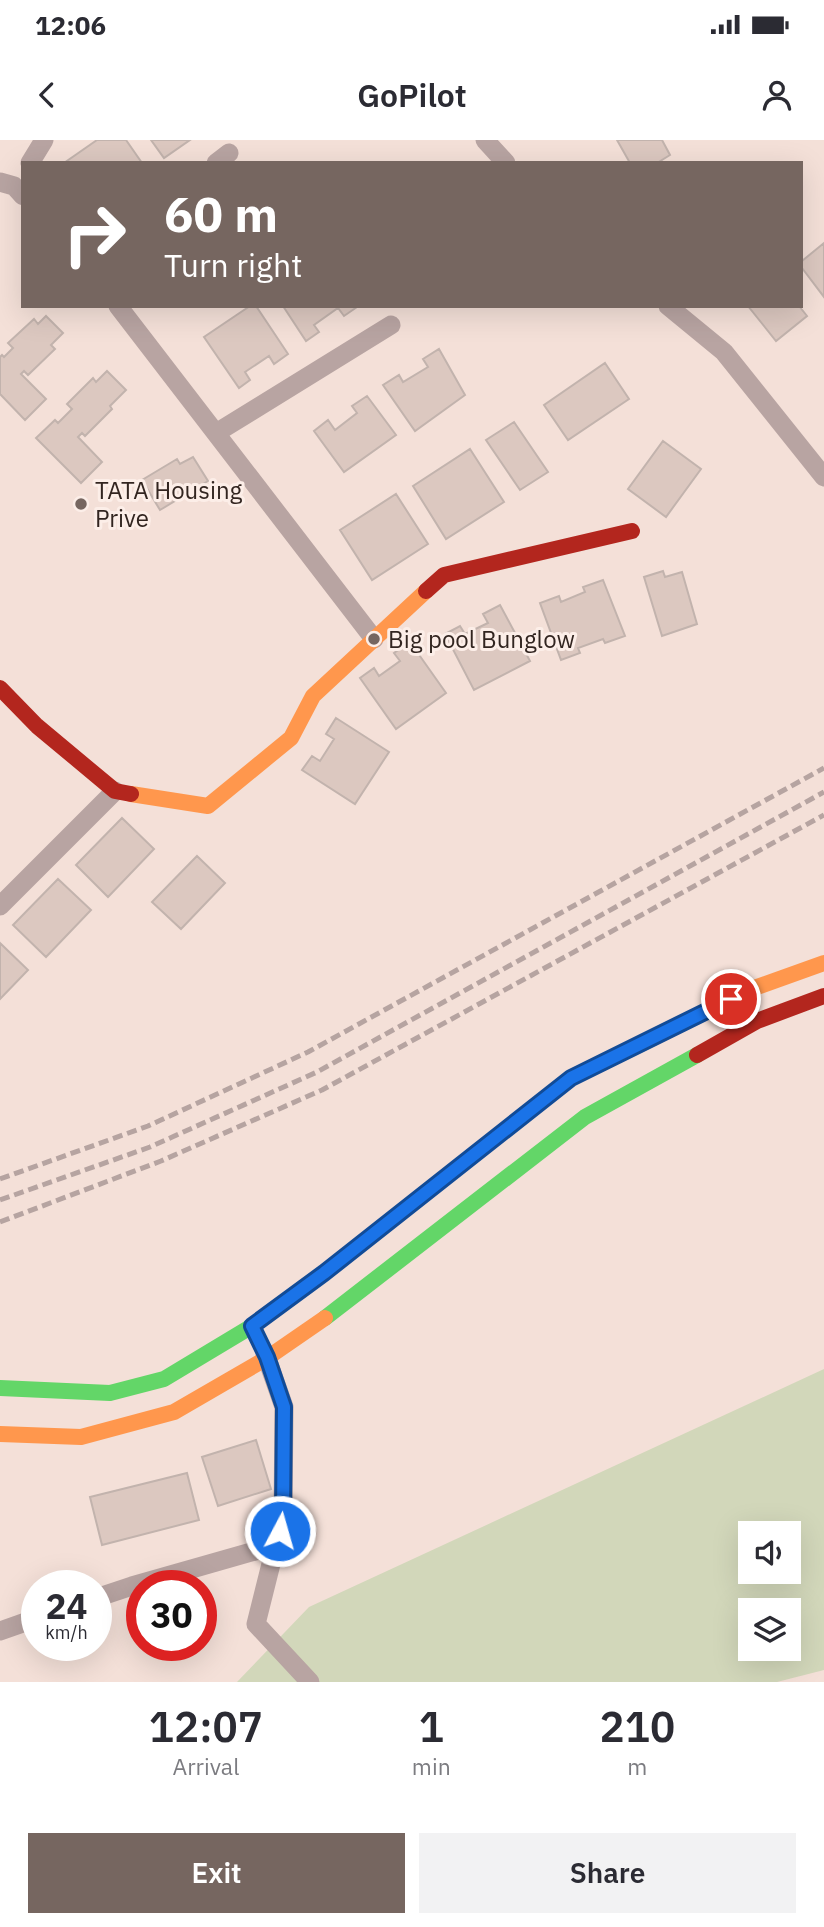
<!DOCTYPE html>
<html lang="en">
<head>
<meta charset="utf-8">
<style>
	:root { --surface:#fff; --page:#f2f2f3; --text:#2b2b33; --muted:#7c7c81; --accent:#766660 }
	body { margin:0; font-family:"IBM Plex Sans",sans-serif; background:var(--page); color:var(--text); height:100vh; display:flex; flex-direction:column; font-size:26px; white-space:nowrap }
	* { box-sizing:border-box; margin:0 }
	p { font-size:23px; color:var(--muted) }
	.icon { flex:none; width:38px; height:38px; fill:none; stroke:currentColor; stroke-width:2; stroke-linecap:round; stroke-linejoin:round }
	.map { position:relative; height:1542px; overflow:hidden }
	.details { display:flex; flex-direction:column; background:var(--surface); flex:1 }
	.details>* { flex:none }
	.hud { position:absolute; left:21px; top:21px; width:782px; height:147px; border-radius:0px; box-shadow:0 7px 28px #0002; background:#766660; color:#fff; overflow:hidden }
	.tools { position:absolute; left:738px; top:1381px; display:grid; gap:14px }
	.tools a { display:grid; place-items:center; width:63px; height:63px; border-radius:0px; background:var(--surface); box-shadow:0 7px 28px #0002; font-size:35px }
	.speed { position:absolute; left:21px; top:1430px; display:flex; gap:14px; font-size:35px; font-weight:700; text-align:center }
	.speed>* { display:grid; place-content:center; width:91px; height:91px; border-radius:50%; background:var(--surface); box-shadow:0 7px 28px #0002; line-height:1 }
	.speed small { font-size:18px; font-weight:400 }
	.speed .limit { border:10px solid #d22; background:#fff; color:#111 }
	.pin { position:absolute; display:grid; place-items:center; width:60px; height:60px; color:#fff; margin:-30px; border:4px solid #fff; border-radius:50%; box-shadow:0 2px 7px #0007 }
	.me { position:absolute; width:77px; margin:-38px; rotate:6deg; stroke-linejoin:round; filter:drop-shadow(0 0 5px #0008) }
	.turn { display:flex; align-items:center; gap:24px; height:147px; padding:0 28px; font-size:32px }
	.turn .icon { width:91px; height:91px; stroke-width:2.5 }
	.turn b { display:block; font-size:49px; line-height:60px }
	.eta { display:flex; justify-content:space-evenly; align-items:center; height:119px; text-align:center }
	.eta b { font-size:42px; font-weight:600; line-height:49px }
	.action { display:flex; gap:14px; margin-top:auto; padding:14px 28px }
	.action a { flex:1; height:80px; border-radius:0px; background:var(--accent); color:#fff; font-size:28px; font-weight:600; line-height:80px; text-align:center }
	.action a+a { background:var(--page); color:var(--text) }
	.status { display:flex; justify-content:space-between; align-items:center; height:49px; padding:0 35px; background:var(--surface); direction:ltr }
	.status svg { height:19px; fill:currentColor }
	header { display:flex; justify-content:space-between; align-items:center; height:91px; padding:0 28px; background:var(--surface); font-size:32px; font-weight:600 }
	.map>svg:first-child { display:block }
	.green { fill:#d2d7ba; fill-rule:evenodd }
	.building { fill:#dcc8c0; stroke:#c2b3ad; stroke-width:2 }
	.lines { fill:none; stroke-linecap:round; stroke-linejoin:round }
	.street { stroke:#b8a4a2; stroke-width:19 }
	.fast { stroke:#63d668; stroke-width:16 }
	.slow { stroke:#ff974d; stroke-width:16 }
	.jam { stroke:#b3261e; stroke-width:16 }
	.rail { stroke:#b6a4a1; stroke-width:5; stroke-dasharray:10 5; stroke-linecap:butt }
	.route-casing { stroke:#114b97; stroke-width:18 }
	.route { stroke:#1a73e8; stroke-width:12 }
	.poi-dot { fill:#766660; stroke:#fceee8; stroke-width:2.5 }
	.labels { text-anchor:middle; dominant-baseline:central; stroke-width:6; stroke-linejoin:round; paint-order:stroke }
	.poi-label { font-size:24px; fill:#322520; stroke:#fceee8; text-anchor:start }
</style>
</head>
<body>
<div class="status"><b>12:06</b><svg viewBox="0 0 49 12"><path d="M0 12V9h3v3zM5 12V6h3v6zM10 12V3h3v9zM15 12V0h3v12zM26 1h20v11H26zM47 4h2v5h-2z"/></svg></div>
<header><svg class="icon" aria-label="back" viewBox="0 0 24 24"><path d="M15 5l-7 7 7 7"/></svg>GoPilot<svg class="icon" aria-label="person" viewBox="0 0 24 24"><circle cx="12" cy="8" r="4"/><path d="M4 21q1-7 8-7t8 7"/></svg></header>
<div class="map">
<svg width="824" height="1542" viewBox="0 0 824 1542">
	<rect width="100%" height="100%" fill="#f4e0d8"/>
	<path class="green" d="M824,1229V1530L777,1542H237L309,1467ZM751,1393H789V1432H751ZM751,1470H789V1508H751Z"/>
	<path class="building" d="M97,0H126L142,23H64Z
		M151,0H190L164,18Z
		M617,0H662L670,15L657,23H630Z
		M824,103V157L802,128V121Z
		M250,166H256L288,214L274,224L269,216L245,232L250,240L239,248L204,197Z
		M283,166H357V167L344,176L338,168L314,185L319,192L306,201Z
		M748,166H799L807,176L776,201Z
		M46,176L63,193L51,205L55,209L28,235L24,231L21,234L46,259L25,280L0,254V217L2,215L4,217L13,208L8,203L34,179L38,184Z
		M439,209L465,255L415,291L383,245L399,235L403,242L428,227L423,219Z
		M605,223L629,259L568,300L544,265Z
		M107,231L126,250L110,266L112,269L85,296L82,293L78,297L102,322L81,343L36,298L55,280L58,283L72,269L67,264L93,238L96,242Z
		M367,256L396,295L344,332L314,291L328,280L335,290L357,273L352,266Z
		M514,282L548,332L520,350L486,300Z
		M663,301L701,329L666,377L628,349Z
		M470,309L504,362L446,399L413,346Z
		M193,317L208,341L160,370L142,340L177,319L180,324Z
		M396,354L428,404L372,440L340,390Z
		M663,431L665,437L682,432L697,484L662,496L644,437Z
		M603,440L625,496L605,503L603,499L578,508L580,513L561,520L540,463L559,456L561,462L585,452L583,447Z
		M500,465L530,521L474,550L445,494L460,486L465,494L488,483L483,474Z
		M410,502L446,553L396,589L360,538L374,528L379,536L400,521L394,513Z
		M336,578L389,612L355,664L302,630L312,616L320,621L334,599L326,594Z
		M122,678L154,709L108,757L76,725Z
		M197,716L225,743L181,789L152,762Z
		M58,739L91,770L46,817L13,785Z
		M0,803L28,830L0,859Z
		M256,1300L271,1349L218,1366L202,1317Z
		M187,1333L199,1380L102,1405L90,1357Z"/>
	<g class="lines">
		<path class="street" d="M485,0L506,23
			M30,23L44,0
			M216,23L229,13
			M0,42L14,46L23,56
			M118,166L374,499
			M668,166L724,212L824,337
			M216,293L391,185
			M0,766L115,651
			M265,1213L284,1267L283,1376L256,1484L310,1542
			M96,1458L132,1446L276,1405
			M0,1491L37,1478"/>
		<path class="fast" d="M325,1178L585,977L697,915
			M0,1248L110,1253L164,1239L252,1186L324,1133L571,938L653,898"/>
		<path class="slow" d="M131,654L208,666L291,598L313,556L426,451
			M653,898L754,848L824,823
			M0,1294L81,1297L174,1272L267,1218L325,1178"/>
		<path class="jam" d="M426,451L444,435L632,391
			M0,548L37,586L115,651L131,654
			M697,915L757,881L824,856"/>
		<path class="rail" d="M0,1039L148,986L308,912L824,628
			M0,1060L150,1007L317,932L824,652
			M0,1082L161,1021L322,950L824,675"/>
	</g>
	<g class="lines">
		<defs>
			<path id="route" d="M280,1391L283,1376L284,1267L267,1217L252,1186L324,1133L571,938L731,859"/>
		</defs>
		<use href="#route" class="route-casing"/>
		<use href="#route" class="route"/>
	</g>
	<g class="poi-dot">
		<circle cx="81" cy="364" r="7"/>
		<circle cx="374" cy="499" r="7"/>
	</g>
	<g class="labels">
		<g class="poi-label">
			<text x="95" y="350">TATA Housing<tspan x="95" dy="28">Prive</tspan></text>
			<text x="388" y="499">Big pool Bunglow</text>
		</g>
	</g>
</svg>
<div class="tools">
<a><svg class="icon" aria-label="sound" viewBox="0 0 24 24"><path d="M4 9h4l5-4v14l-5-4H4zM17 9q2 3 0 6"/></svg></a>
<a><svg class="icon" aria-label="layers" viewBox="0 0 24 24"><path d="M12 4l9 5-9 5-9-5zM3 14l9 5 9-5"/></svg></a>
</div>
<div class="speed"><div>24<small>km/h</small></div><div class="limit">30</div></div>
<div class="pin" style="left:731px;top:859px;background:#d93025"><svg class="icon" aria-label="arrive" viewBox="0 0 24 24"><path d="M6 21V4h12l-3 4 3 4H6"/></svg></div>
<svg class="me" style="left:280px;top:1391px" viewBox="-20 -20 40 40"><circle r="17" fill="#1a73e8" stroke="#fff" stroke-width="3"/><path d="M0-11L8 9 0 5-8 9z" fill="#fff"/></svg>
<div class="hud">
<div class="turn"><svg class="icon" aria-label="right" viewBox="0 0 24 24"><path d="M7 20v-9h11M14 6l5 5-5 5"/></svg><div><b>60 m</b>Turn right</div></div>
</div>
</div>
<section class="details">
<div class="eta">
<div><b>12:07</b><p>Arrival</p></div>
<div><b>1</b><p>min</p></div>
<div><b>210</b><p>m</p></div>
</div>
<div class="action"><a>Exit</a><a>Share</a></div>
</section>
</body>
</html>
